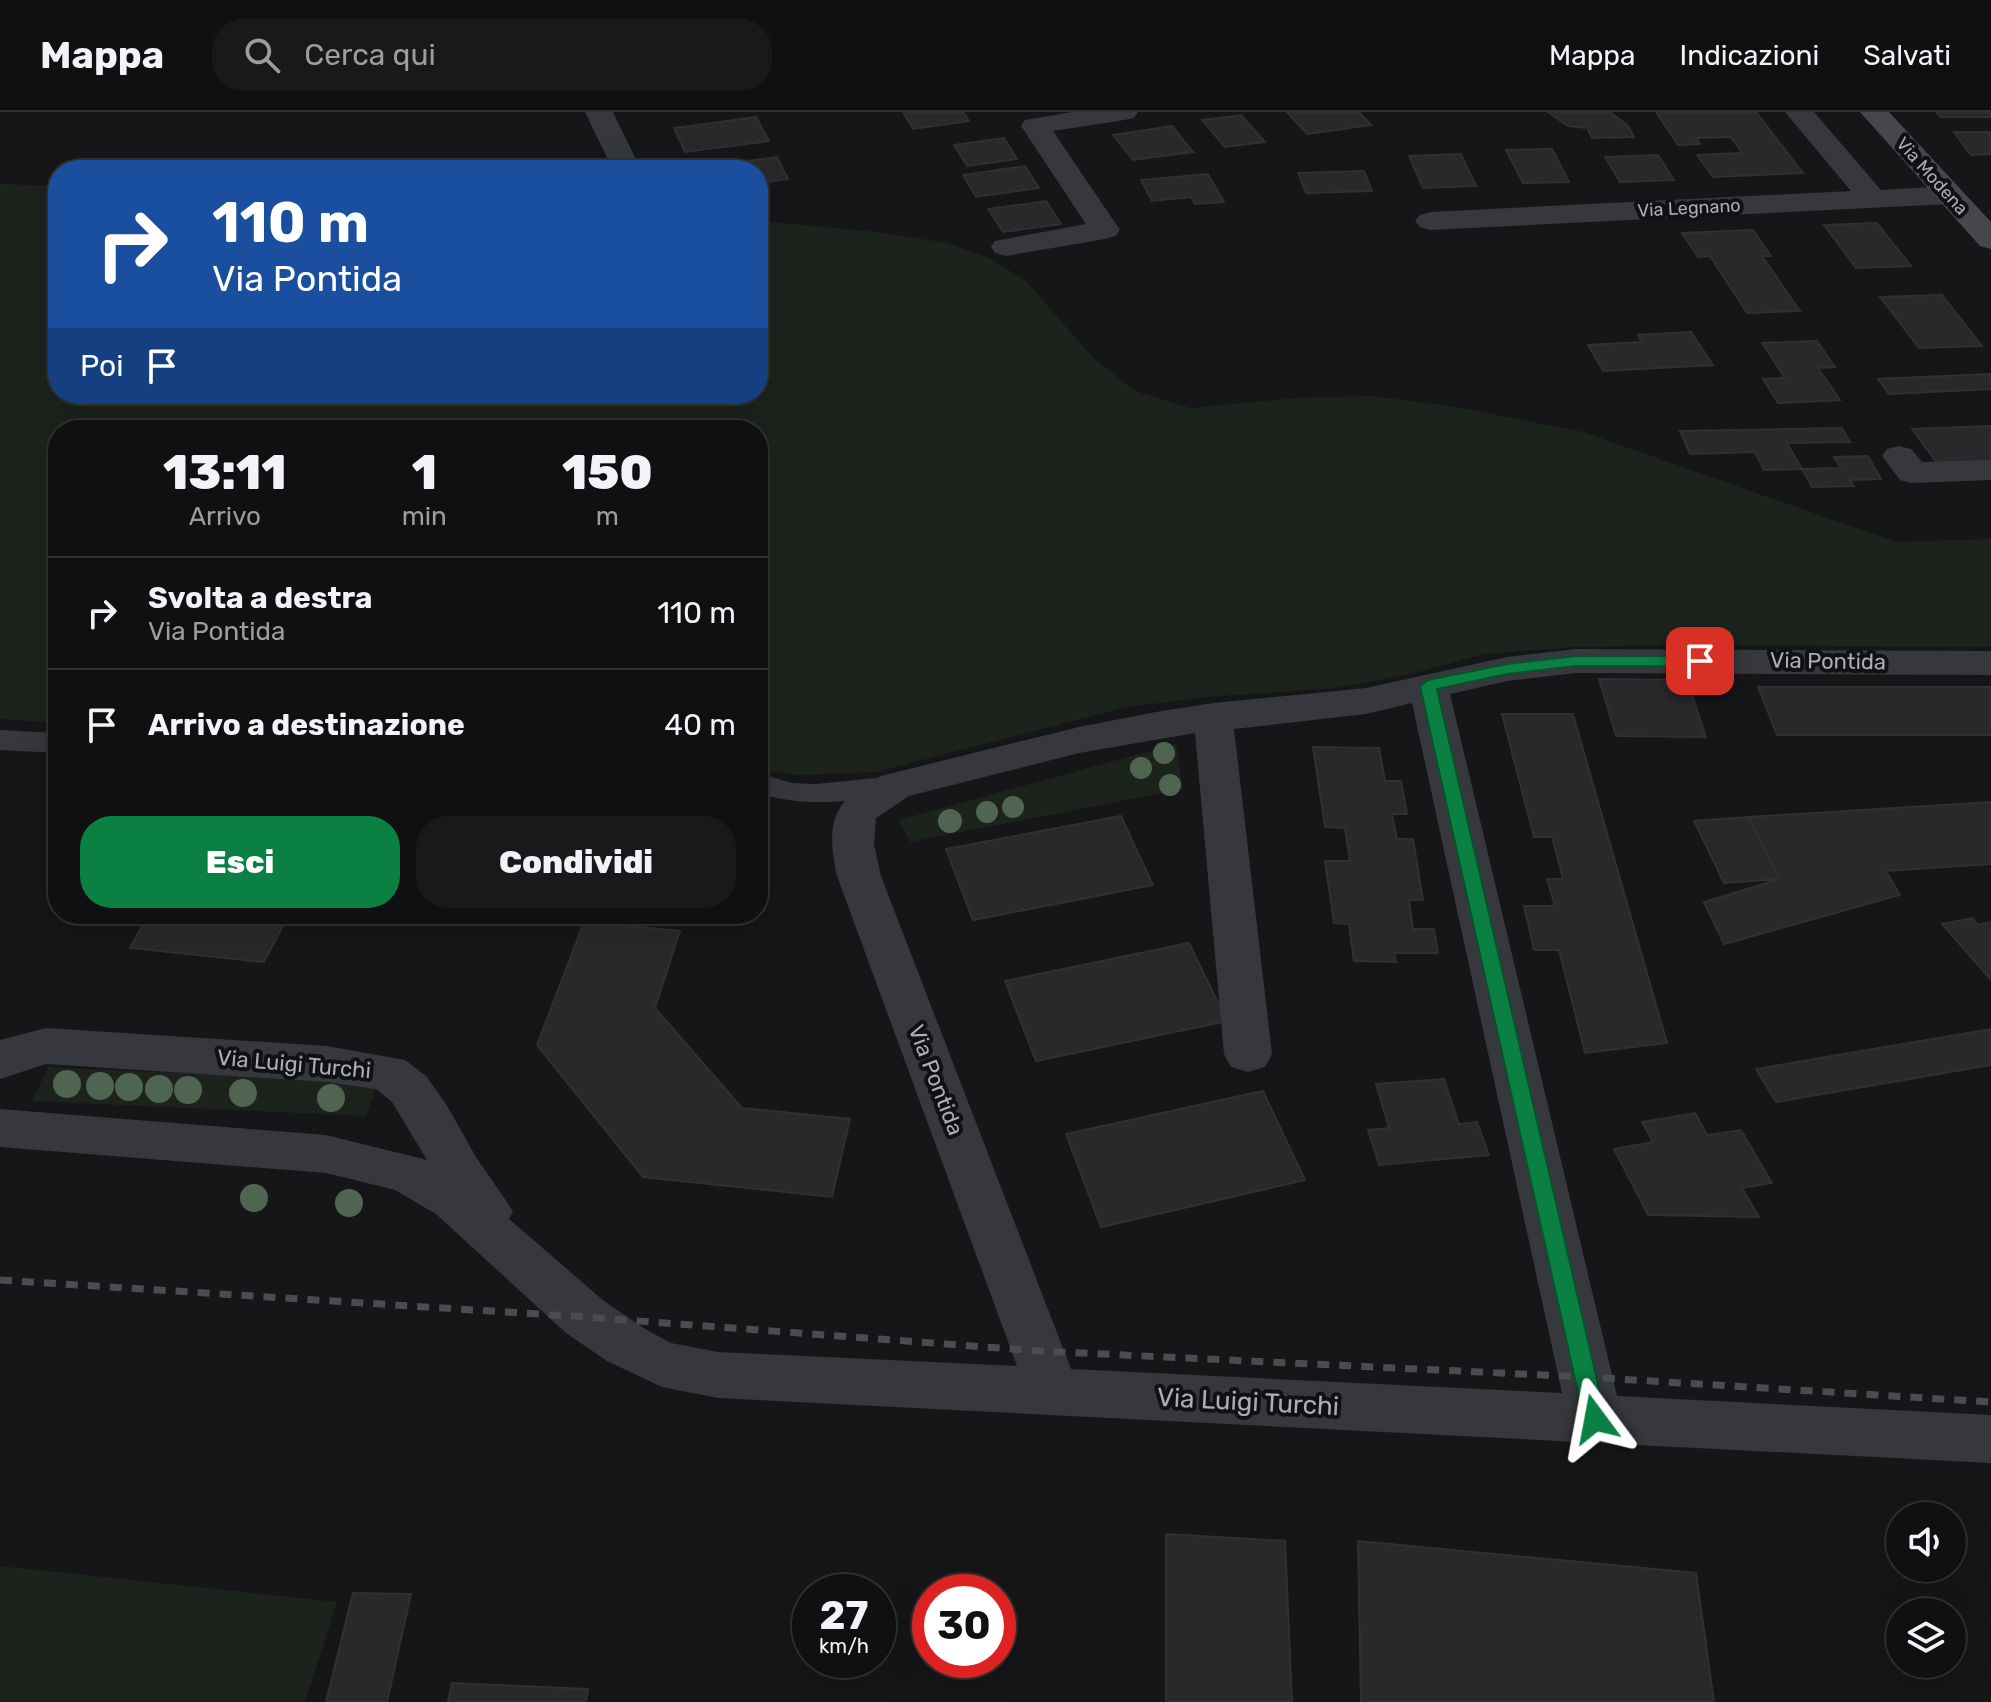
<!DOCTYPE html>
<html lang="it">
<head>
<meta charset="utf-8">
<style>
	:root { --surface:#101012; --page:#19191b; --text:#f1f3f6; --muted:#9c9d9f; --line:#303032; --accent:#0b8043 }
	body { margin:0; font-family:Rubik,sans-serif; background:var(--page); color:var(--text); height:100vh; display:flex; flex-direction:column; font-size:30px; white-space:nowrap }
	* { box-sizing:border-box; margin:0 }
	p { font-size:26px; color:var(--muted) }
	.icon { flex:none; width:44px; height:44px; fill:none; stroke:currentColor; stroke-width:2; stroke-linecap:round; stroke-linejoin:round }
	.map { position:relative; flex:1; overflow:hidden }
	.side { position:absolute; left:48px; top:308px; width:720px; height:504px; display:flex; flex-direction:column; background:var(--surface); border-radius:32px; box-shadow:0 8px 32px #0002,0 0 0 2px var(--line) }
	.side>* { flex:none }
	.top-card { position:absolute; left:48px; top:48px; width:720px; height:244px; border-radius:32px; box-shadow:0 8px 32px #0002,0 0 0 2px var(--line); background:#1a4fa0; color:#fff; overflow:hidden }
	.controls { position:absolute; left:1886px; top:1390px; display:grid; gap:16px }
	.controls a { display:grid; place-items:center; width:80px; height:80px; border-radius:50%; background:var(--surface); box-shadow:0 8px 32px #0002,0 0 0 2px var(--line); font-size:40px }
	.speed { position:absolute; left:792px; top:1462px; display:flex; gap:16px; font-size:40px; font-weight:700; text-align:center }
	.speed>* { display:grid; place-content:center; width:104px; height:104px; border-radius:50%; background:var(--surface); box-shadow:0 8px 32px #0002,0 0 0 2px var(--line); line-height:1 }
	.speed small { font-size:20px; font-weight:400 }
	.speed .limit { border:12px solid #d22; background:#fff; color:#111 }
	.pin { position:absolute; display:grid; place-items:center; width:68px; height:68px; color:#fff; margin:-34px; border-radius:16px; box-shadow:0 4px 12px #0006 }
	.me { position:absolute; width:88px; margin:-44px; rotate:347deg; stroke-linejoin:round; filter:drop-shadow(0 0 6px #0008) }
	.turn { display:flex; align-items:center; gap:28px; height:168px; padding:0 32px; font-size:36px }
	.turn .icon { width:104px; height:104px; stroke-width:2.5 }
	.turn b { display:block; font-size:56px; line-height:68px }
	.then { display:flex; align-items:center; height:76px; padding:0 32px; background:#0003; gap:16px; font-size:30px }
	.eta { display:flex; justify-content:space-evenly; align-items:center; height:136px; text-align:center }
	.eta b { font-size:48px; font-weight:800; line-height:56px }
	.button { display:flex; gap:16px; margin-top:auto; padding:16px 32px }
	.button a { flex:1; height:92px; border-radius:32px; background:var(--accent); color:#fff; font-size:32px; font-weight:800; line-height:92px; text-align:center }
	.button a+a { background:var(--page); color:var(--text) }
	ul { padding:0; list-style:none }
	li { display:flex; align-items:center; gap:24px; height:112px; padding:0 32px; border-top:2px solid var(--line) }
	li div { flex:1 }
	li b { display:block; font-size:30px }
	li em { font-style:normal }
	header { display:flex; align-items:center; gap:48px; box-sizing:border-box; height:112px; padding:0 40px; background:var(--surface); border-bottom:2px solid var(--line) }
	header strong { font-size:38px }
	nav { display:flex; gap:44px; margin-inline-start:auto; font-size:28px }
	.search { width:560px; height:72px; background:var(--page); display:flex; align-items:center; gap:20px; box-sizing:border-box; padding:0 28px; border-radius:32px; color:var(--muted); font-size:30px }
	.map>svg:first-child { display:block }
	.green { fill:#1c231d }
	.building { fill:#29292c; stroke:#303034; stroke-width:2 }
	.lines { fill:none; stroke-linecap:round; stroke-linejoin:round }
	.lane { fill:#37383d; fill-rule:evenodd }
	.street { fill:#37383d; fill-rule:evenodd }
	.secondary { fill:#45474d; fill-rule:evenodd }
	.rail { stroke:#4a4c52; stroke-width:7; stroke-dasharray:12 10; stroke-linecap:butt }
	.tree { fill:#506452 }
	.route { fill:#0b8043; stroke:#07532c; stroke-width:2 }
	.labels { text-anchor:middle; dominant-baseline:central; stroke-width:8; stroke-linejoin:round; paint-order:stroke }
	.far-street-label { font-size:18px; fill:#a8adb8; stroke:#111113 }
	.street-label { font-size:22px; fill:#a8adb8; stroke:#111113 }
	.near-street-label { font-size:26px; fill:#a8adb8; stroke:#111113 }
</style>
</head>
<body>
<header>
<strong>Mappa</strong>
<div class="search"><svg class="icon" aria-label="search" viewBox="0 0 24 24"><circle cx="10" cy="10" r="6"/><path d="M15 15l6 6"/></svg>Cerca qui</div>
<nav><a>Mappa</a><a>Indicazioni</a><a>Salvati</a></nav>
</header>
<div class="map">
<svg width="1991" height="1590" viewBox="0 0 1991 1590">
	<rect width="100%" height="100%" fill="#161618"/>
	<path class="green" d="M0,72L58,74V282H758V109L877,120L948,131L991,147L1026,169L1093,246L1135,279L1190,296L1296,286L1371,284L1457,295L1583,320L1896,430L1991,427V535L1677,533L1574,535L1484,542L1415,561L1336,576L1207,585L1127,595L876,660L798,663L758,658V318H58V611L0,607Z
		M1176,632L1183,677L910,730L899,708Z
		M48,955L378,970L366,1004L32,989Z
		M0,1454L337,1490L305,1590H0Z"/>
	<path class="building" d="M903,0H963L969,9L913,17Z
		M1287,0H1359L1371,13L1307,22Z
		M1548,0H1610L1628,14L1634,25L1592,26L1587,16L1568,14Z
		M1656,0H1756L1803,61L1713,65L1697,43L1742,41L1731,25L1696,26L1700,32L1678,33Z
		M1936,0H1991V5H1940Z
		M1241,3L1265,30L1225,35L1202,8Z
		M756,5L769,29L685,40L674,16Z
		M1172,14L1193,40L1133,48L1113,23Z
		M1954,20H1991V42L1971,43Z
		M1004,26L1017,47L967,54L954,33Z
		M1552,37L1569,70L1523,71L1506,38Z
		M1461,42L1476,74L1423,76L1409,44Z
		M1658,43L1674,68L1620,70L1605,45Z
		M777,45L788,67L758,71V58L694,56Z
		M1025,54L1039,76L976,85L963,63Z
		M1364,59L1372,79L1306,81L1298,61Z
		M1208,62L1224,90L1195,92L1191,85L1152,89L1141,68Z
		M1046,89L1061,112L1003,120L988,97Z
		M1877,111L1911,154L1856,156L1824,113Z
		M1753,118L1771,144H1762L1800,199L1747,201L1710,144L1698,145L1682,121Z
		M1942,183L1982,234L1919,236L1880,185Z
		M1691,220L1713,253L1603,259L1588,233L1642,230L1638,223Z
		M1817,229L1835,255L1818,256L1840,288L1778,291L1763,267L1785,266L1762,231Z
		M1991,262V277L1889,282L1878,267Z
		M1991,314V349L1937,351L1912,317Z
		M1842,316L1850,330L1787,331L1802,357L1764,358L1755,340L1690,342L1680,319Z
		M1868,344L1881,367L1850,368L1854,374L1812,375L1802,357L1841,356L1834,345Z
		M1599,567L1687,568L1706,625L1616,624Z
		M1758,575H1991V623H1777Z
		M1502,602H1573L1667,931L1585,941L1559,838H1534L1524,794H1555L1547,767H1563L1552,725H1534Z
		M1313,635L1379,636L1385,669H1401L1407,702H1392L1397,727H1413L1423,788H1409L1413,817H1434L1438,841H1394L1396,850L1354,849L1349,812L1334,811L1325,749H1350L1345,716L1325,715Z
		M1991,690V752L1886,759L1900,783L1724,832L1704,790L1780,767L1748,705Z
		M1121,704L1153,773L973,808L946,737Z
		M1748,705L1780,767L1724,771L1694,709Z
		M149,802H289L264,850L130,836Z
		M1972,806L1978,813L1991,810V868L1942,812Z
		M584,810L680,819L655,896L742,996L850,1007L832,1085L643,1065L537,933Z
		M1189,831L1227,909L1036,949L1005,869Z
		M1991,917V953L1776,990L1756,957Z
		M1444,967L1459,1012L1477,1010L1489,1043L1379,1053L1368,1018L1389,1016L1376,972Z
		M1263,979L1305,1068L1101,1115L1066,1022Z
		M1695,1001L1707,1023L1741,1018L1772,1071L1742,1076L1759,1105L1648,1103L1614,1037L1653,1030L1642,1010Z
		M1166,1422L1285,1429L1292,1590H1166Z
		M1358,1429L1696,1461L1714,1590H1361Z
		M353,1481L411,1482L387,1590H326Z
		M452,1571L588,1577L586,1590H448Z"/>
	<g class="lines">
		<path class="lane" d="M0,618L58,621V641L0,638Z
			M758,661L792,671L816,672L896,664L907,667L911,674L907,681L896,684C846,689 807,696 758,681Z"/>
		<path class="street" d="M585,0H613L641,58H613Z
			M1072,0H1138L1134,6L1124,8L1053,19L1120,118L1116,124L1105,127L1006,144L995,141L991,135L995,129L1086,112L1021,14L1025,8Z
			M1785,0H1814L1881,78L1949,74L1959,77L1964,83L1959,89L1949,92L1430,118L1420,115L1415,109L1420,103L1430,100L1851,79Z
			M1899,334L1911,337L1922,350L1991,348V368L1912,371L1900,368L1882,344L1887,337Z
			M1576,537L1991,539V563L1576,561L1507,569L1450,582L1617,1284L1991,1303V1351L718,1286L662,1275L607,1249L566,1221L436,1102L395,1078L326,1061L0,1035V997L326,1023L427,1048L392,990L376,977L327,970L46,952L0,967V928L46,916L327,934L405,948L426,964L446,992L476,1045L513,1099L509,1107L604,1189L645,1217L671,1231L718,1240L1017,1254L837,764C826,712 831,688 881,664L1079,615L1156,600L1213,591L1366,576L1507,545ZM1412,591L1562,1281L1071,1257L881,764L874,732L876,706L909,684L1079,641L1195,621L1224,942L1231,955L1248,960L1265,955L1272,942L1234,617L1366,602Z"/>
		<path class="secondary" d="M1860,0H1889L1991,110V137L1980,134Z"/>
		<path class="rail" d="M0,1168L585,1205L1039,1239L1585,1265L1991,1290"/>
	</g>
	<g class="tree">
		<circle cx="1164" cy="641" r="11"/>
		<circle cx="1141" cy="656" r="11"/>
		<circle cx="1170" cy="673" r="11"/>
		<circle cx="1013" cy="695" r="11"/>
		<circle cx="987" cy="700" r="11"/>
		<circle cx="950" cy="709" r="12"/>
		<circle cx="67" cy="972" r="14"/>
		<circle cx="100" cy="974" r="14"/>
		<circle cx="129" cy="975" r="14"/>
		<circle cx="159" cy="977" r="14"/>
		<circle cx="188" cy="978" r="14"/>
		<circle cx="243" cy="981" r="14"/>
		<circle cx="331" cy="986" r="14"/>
		<circle cx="254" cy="1086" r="14"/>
		<circle cx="349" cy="1091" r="14"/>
	</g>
	<path class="route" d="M1576,544H1700L1708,549L1700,554H1576L1507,562L1437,577L1606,1307L1603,1314L1595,1317L1587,1314L1584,1307L1420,574L1428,568L1507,552Z"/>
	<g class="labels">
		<g class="far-street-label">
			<text transform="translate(1932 64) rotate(48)">Via Modena</text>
			<text transform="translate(1689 96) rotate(-3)">Via Legnano</text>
		</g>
		<g class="street-label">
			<text transform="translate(1828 549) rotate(1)">Via Pontida</text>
			<text transform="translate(294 952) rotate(5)">Via Luigi Turchi</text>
			<text transform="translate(936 968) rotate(69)">Via Pontida</text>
		</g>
		<g class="near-street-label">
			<text transform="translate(1248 1290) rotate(3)">Via Luigi Turchi</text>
		</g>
	</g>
</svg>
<div class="controls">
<a><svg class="icon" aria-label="sound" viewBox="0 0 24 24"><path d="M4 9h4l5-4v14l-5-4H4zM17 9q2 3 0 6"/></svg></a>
<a><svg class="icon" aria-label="layers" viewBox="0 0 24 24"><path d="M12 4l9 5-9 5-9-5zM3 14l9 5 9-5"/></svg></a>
</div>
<div class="speed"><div>27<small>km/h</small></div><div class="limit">30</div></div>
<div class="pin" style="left:1700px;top:549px;background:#d93025"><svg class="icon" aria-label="arrive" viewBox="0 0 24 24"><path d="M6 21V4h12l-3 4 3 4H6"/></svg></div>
<svg class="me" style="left:1595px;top:1307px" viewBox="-20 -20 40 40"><path d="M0-17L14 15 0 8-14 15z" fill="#0b8043" stroke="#fff" stroke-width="4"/></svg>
<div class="top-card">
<div class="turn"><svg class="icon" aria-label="right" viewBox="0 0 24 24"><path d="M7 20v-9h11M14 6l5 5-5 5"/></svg><div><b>110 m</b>Via Pontida</div></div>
<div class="then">Poi<svg class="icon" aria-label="arrive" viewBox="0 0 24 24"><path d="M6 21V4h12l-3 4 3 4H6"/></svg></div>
</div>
<section class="side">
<div class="eta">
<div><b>13:11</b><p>Arrivo</p></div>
<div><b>1</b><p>min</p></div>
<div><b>150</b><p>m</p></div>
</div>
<ul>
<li><svg class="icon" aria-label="right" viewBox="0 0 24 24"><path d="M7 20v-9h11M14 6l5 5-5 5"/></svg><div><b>Svolta a destra</b><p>Via Pontida</p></div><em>110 m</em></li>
<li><svg class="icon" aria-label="arrive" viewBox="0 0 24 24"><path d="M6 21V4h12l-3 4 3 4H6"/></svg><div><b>Arrivo a destinazione</b></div><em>40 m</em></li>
</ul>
<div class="button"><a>Esci</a><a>Condividi</a></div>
</section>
</div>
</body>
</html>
